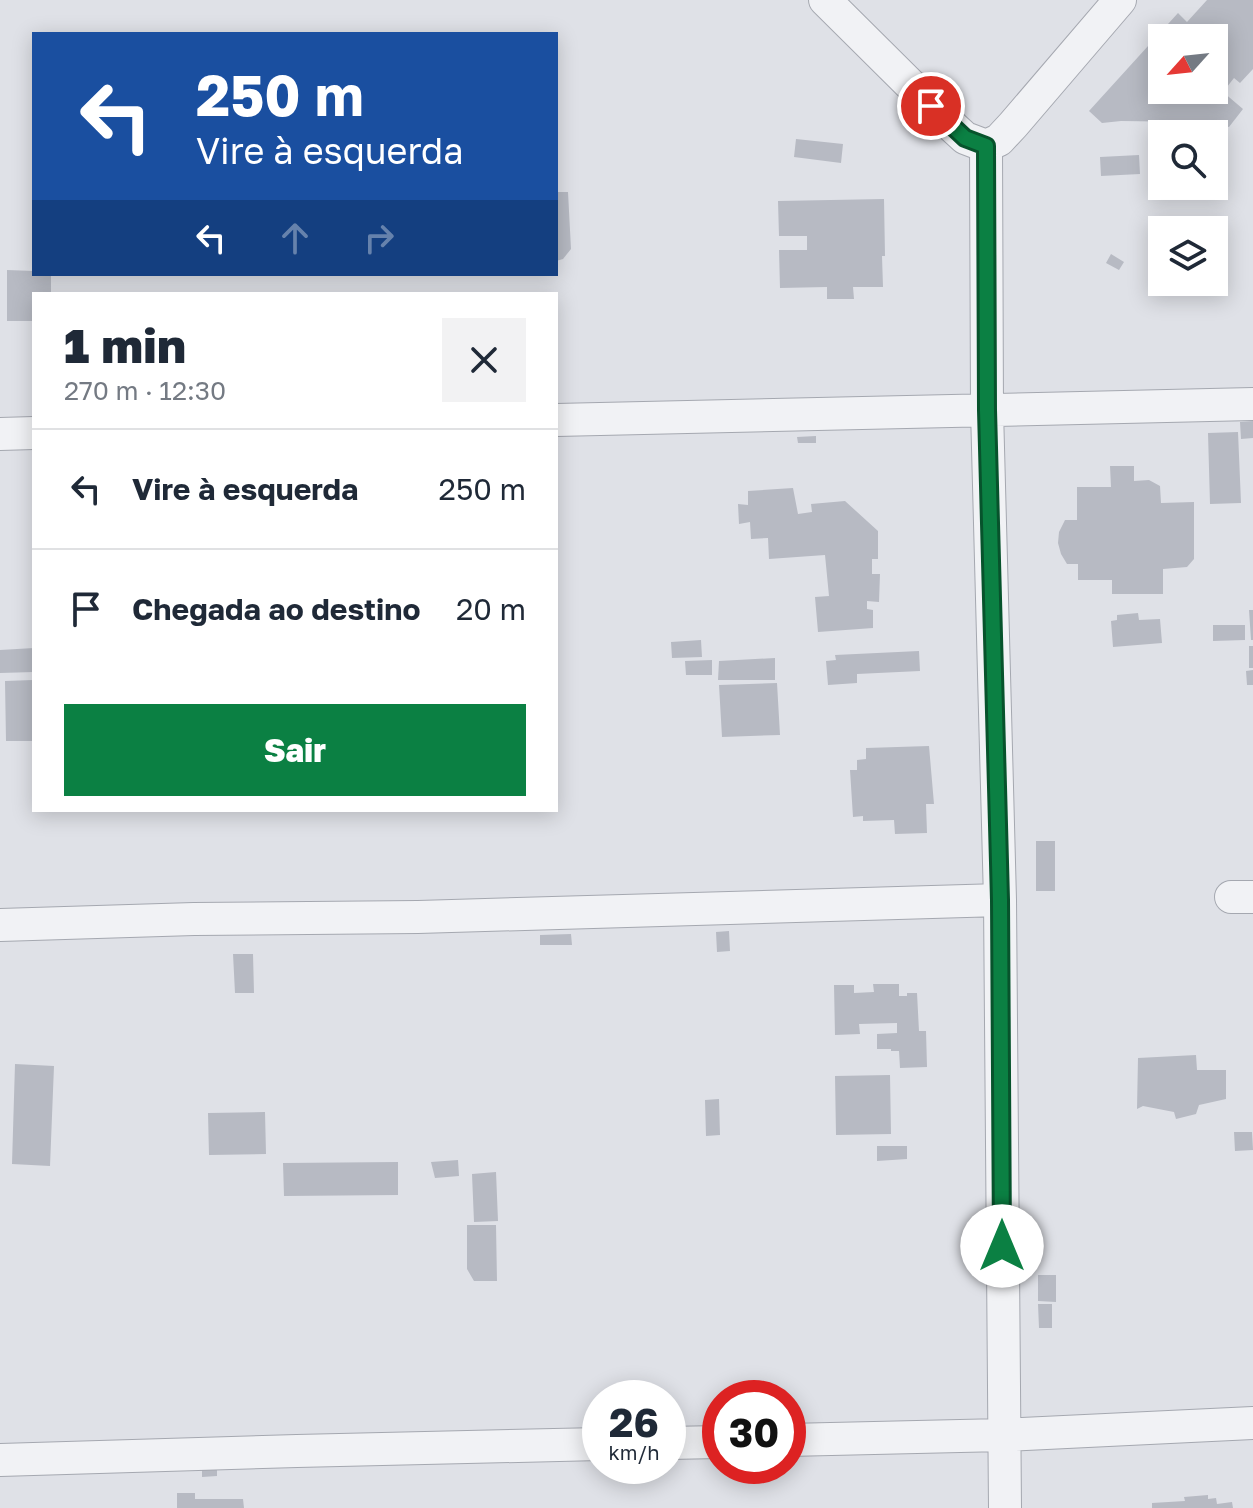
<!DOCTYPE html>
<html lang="pt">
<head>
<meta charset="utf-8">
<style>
	:root { --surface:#fff; --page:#f2f2f3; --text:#1f2937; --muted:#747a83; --line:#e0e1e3; --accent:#0b8043 }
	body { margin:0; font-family:"Golos Text",sans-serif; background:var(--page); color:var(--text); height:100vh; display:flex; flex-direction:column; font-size:30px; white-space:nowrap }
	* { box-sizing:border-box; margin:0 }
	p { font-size:26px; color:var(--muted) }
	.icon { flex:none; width:44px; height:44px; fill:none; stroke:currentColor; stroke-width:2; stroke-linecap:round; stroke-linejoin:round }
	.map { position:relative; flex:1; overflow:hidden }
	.drawer { position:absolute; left:32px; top:292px; width:526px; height:520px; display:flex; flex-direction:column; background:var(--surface); border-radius:0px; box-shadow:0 4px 20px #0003 }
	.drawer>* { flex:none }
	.hud { position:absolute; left:32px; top:32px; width:526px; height:244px; border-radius:0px; box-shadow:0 4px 20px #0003; background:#1a4fa0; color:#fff; overflow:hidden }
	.needle { width:52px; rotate:243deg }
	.tools { position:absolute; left:1148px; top:24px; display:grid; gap:16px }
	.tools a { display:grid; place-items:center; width:80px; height:80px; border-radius:0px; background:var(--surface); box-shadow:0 4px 20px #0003; font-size:40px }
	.speed { position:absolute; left:582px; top:1380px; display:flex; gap:16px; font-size:40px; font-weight:700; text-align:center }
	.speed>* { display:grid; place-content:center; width:104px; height:104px; border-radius:50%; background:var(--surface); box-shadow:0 4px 20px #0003; line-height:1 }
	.speed small { font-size:20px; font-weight:400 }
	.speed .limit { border:12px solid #d22; background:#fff; color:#111 }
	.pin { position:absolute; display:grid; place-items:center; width:68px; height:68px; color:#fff; margin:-34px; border:4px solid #fff; border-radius:50%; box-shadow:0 2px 8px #0007 }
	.me { position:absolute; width:88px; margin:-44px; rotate:0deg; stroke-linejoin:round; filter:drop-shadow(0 0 6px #0008) }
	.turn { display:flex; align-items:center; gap:28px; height:168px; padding:0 32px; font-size:36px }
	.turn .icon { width:104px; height:104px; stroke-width:2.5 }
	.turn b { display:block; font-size:56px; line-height:68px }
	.lanes { display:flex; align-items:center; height:76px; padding:0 32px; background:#0003; justify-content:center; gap:40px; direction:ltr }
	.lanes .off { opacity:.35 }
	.round { display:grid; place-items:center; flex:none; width:84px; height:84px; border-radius:0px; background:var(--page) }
	.head { display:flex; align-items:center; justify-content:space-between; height:136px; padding:0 32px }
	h1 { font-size:48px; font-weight:800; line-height:60px }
	.cta { display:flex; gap:16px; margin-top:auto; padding:16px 32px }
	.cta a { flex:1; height:92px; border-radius:0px; background:var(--accent); color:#fff; font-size:32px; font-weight:800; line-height:92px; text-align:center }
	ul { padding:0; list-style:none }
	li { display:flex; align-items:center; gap:24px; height:120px; padding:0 32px; border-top:2px solid var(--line) }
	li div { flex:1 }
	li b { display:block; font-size:30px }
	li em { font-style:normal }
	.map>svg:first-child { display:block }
	.building { fill:#b7bac3; fill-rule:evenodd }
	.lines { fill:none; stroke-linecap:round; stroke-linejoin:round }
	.street-casing { stroke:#a5a8b0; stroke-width:34 }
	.street { stroke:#f1f2f5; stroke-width:32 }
	.route-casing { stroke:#07532c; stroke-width:20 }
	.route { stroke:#0b8043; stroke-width:14 }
</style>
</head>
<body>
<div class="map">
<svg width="1253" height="1508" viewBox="0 0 1253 1508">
	<rect width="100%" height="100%" fill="#dfe1e7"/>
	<path class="building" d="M1207,0H1253V69L1240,83L1234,78L1223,92L1243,109L1229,127L1195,122L1121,121L1102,123L1089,111L1178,13L1187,22ZM1162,38H1214V90H1162Z
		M796,139L843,144L841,163L794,157Z
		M1139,155L1140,174L1101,176L1100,157Z
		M556,192H568L571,249L563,259L556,261Z
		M884,199L885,256H882L883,287H853L854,299H827V287L780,288L779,250H807V236H779L778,201Z
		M1111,254L1124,262L1119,270L1106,263Z
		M7,270L34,271V274H51V294H34V321H7Z
		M1253,421V438L1241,439L1240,422Z
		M1238,432L1241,503L1210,504L1208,433Z
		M816,436V443H798L797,437Z
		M1110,466H1134V481L1149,480L1160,486L1161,503L1194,502V559L1187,567L1163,569V594H1112V580H1078V564H1067L1061,554L1058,543L1059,532L1065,520H1077V487H1111Z
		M793,488L798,514L812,512L811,504L845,501L878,531V559H872V574H880L879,602L867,601V609L873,610V628L818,632L815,597L829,596L825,555L769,559L768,538L751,539L750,522L739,524L738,504L748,505V491Z
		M1249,610H1253V640H1251Z
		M1138,613L1139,620L1160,619L1162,643L1113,647L1111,621L1117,620V615Z
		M1213,625H1245V640L1213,641Z
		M701,640L702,657L672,658L671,642Z
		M1249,646H1253V668H1249Z
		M34,648V672L0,673V650Z
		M919,651L920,671L857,674V683L828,685L826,661L836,660L835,655Z
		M775,658V680H718L719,661Z
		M712,660V675H686L685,661Z
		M1253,670V685H1247L1246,671Z
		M33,680L34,741H6L5,681Z
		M777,683L780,735L722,737L719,685Z
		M929,746L934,804H926L927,833L895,834L894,820L863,821V816L853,817L850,770H857V760L866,759V748Z
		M1036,841H1055V891H1036Z
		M729,931L730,951L717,952L716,932Z
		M571,934L572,945H540V935Z
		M233,954H253L254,993H235Z
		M873,984H899V996H907V993H917L919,1031H926L927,1067L900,1068L899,1051H891V1049H877V1034L897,1033V1023L859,1024L860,1034L835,1035L834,985H854V993L874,992Z
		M1196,1055L1197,1070H1226V1099L1199,1105L1196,1114L1176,1119L1174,1112L1143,1106L1137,1109L1138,1058Z
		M15,1064L54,1066L50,1166L12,1164Z
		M890,1075L891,1134L836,1135L835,1076Z
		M719,1099L720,1135L706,1136L705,1100Z
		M265,1112L266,1154L209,1155L208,1113Z
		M1234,1132H1252L1253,1150L1235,1151Z
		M877,1146H907V1159L877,1161Z
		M458,1160L459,1176L435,1178L431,1162Z
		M398,1162V1195L284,1196L283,1163Z
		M496,1172L498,1221L474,1222L472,1174Z
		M467,1225H496L497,1281H474L467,1269Z
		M1038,1275H1056V1302L1038,1301Z
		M1038,1304H1052V1328H1039Z
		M202,1466H217V1476L202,1477Z
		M177,1493H195V1499H243L244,1508H177Z
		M1208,1495V1499L1216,1498L1217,1504L1232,1502L1233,1508H1152V1503L1185,1501L1184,1497Z"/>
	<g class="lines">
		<defs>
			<path id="street" d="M825,0L953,127L965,138L986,146L999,140L1013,125L1120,0
				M986,146L987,410L1000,900L1005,1508
				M556,420L1253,404
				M0,434L34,433
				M1231,897H1253
				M0,925L194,919L418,917L1000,900
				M788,1440L1003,1435L1253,1423
				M668,1443L720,1442
				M0,1460L297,1451L600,1444"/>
		</defs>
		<use href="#street" class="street-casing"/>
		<use href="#street" class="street"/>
	</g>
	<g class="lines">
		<defs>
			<path id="route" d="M931,106L965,138L986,146L987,410L1000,900L1002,1246"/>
		</defs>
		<use href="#route" class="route-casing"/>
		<use href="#route" class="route"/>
	</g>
</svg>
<div class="tools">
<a><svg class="needle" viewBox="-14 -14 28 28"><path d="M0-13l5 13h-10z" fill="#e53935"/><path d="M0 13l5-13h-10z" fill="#747a83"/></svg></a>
<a><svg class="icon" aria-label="search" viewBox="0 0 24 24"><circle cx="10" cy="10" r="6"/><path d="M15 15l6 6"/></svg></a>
<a><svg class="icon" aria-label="layers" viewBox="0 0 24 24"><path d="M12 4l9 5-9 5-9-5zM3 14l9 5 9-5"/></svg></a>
</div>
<div class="speed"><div>26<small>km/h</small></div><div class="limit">30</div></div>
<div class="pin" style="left:931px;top:106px;background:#d93025"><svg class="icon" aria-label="arrive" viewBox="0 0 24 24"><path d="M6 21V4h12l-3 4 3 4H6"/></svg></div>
<svg class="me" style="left:1002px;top:1246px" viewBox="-20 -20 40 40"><circle r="19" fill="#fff"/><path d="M0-13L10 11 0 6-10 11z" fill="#0b8043"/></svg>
<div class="hud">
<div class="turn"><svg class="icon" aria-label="left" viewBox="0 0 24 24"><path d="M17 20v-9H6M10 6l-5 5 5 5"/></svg><div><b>250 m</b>Vire à esquerda</div></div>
<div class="lanes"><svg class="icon" aria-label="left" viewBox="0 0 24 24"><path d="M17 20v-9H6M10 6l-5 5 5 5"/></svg><svg class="icon off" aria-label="ahead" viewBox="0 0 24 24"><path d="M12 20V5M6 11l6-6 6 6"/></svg><svg class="icon off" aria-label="right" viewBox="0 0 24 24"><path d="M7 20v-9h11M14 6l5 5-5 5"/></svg></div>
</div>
<section class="drawer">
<div class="head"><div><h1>1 min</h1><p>270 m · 12:30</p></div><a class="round"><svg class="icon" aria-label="close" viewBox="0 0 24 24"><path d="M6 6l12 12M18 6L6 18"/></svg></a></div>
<ul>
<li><svg class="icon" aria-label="left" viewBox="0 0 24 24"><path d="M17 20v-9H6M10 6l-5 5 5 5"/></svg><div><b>Vire à esquerda</b></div><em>250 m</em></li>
<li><svg class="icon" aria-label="arrive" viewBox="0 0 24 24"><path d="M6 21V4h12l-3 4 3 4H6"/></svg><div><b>Chegada ao destino</b></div><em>20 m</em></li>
</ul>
<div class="cta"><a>Sair</a></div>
</section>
</div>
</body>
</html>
